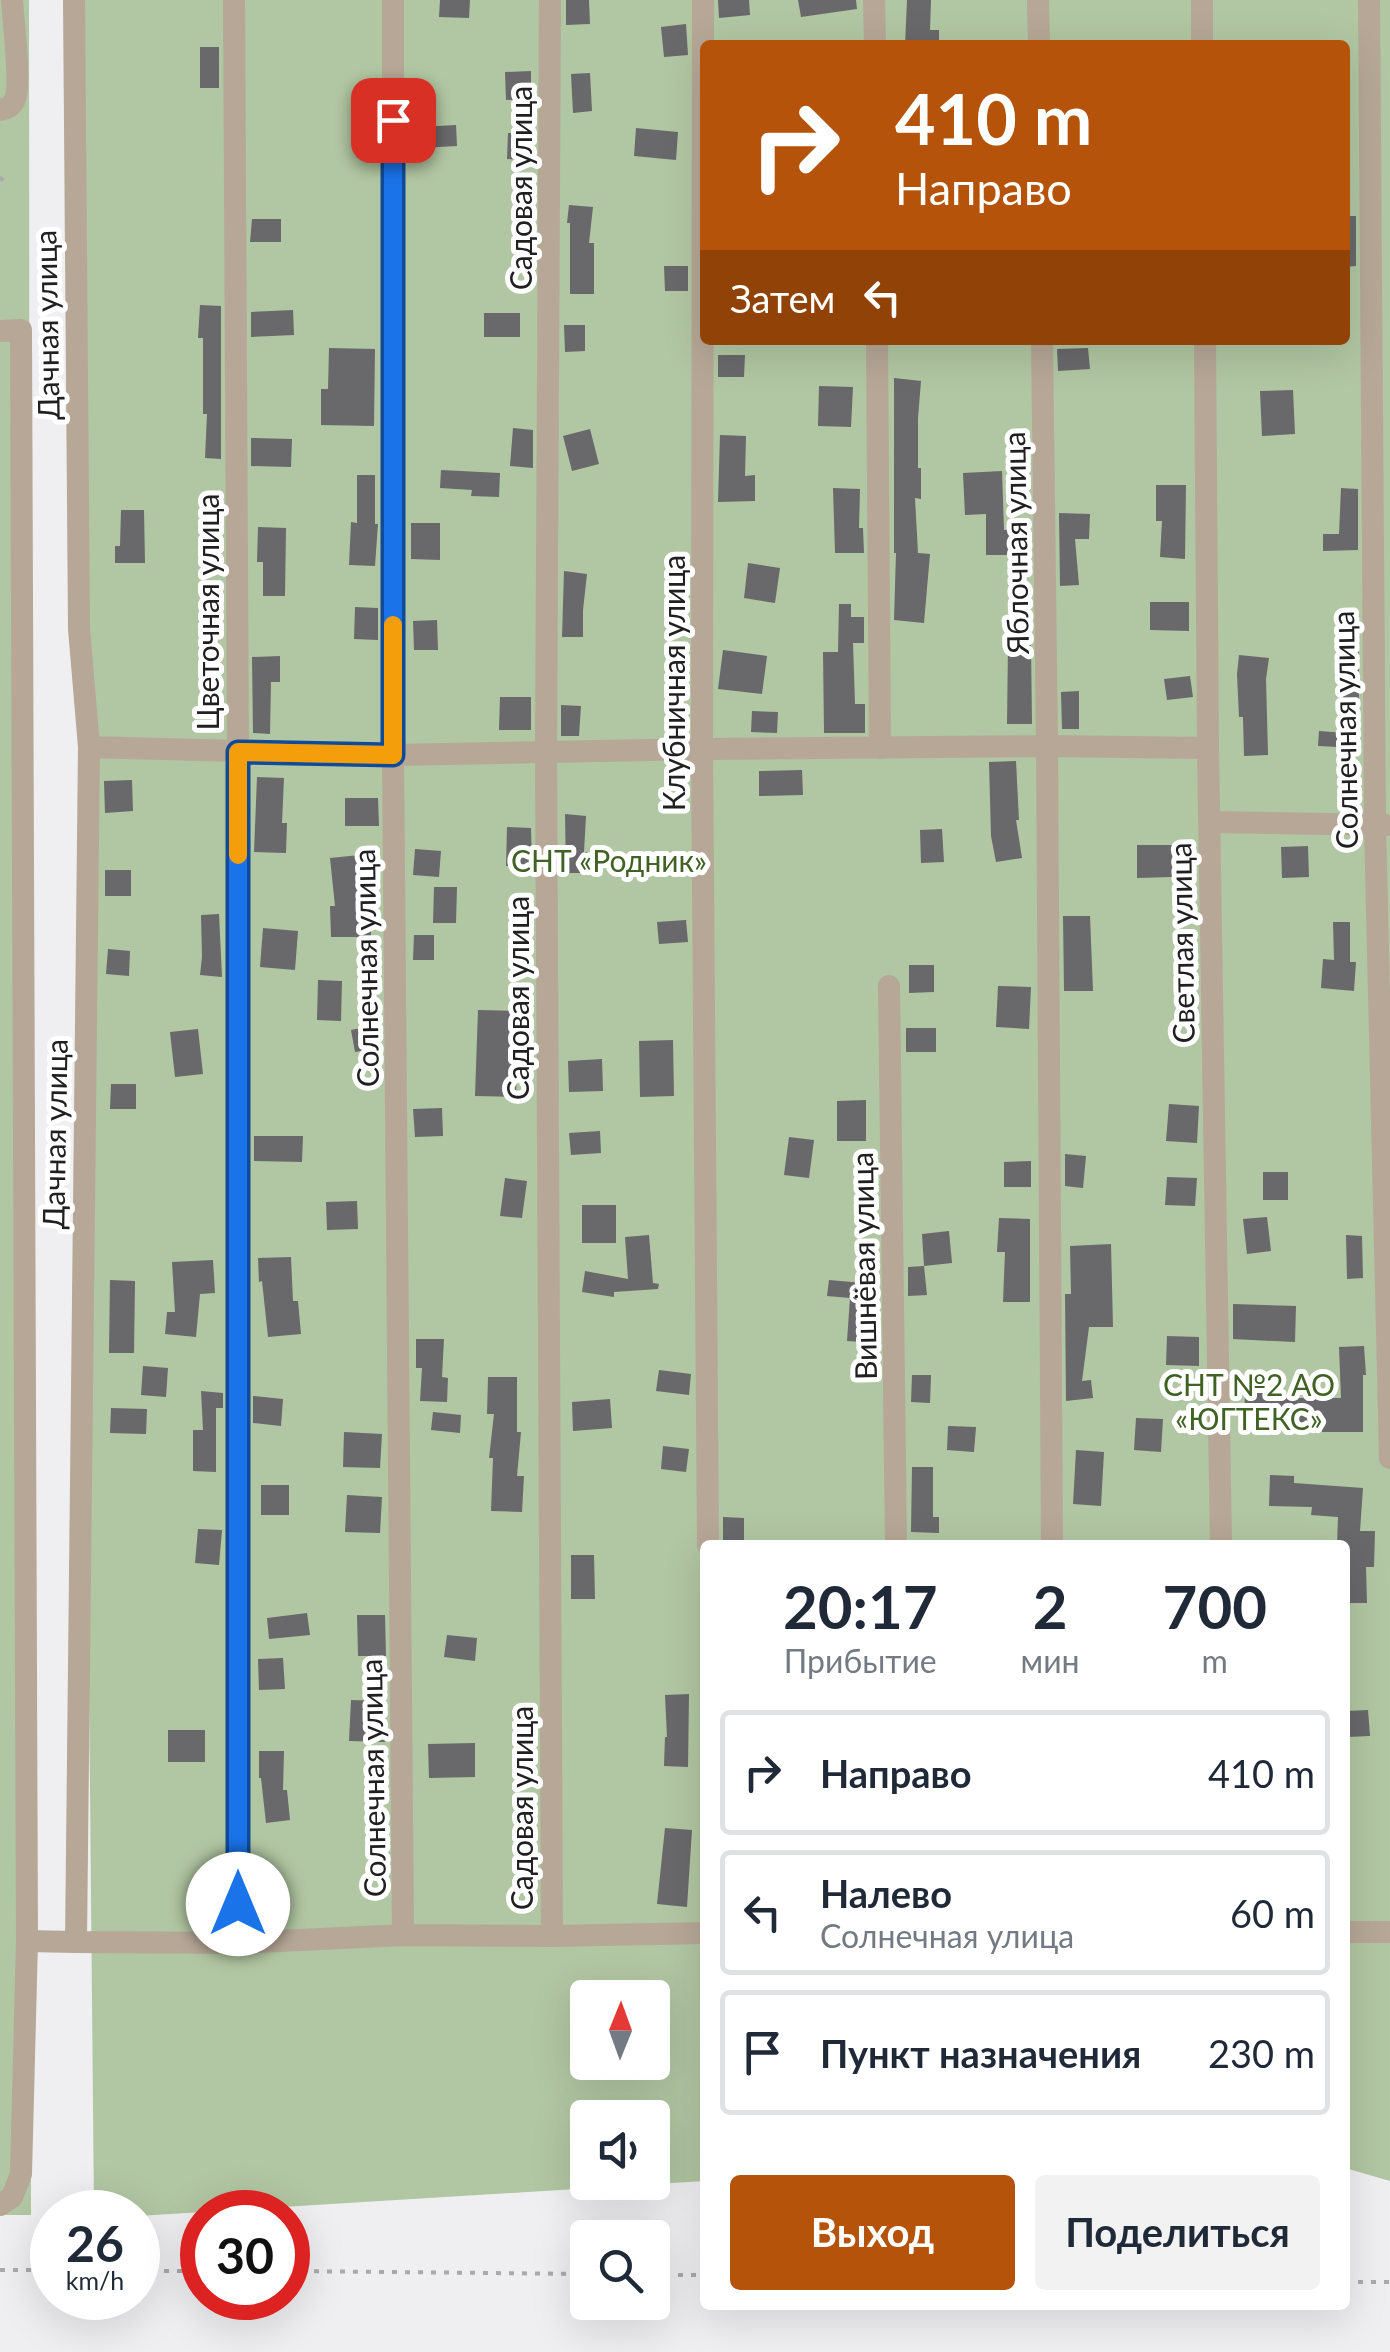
<!DOCTYPE html>
<html lang="ru">
<head>
<meta charset="utf-8">
<style>
	:root { --surface:#fff; --page:#f2f2f3; --text:#1f2937; --muted:#747a83; --line:#e0e1e3; --accent:#b45309 }
	body { margin:0; font-family:Lato,sans-serif; background:var(--page); color:var(--text); height:100vh; display:flex; flex-direction:column; font-size:38px; white-space:nowrap }
	* { box-sizing:border-box; margin:0 }
	p { font-size:32px; color:var(--muted) }
	.icon { flex:none; width:55px; height:55px; fill:none; stroke:currentColor; stroke-width:2; stroke-linecap:round; stroke-linejoin:round }
	.map { position:relative; flex:1; overflow:hidden }
	.panel { position:absolute; left:700px; top:1540px; width:650px; height:770px; display:flex; flex-direction:column; background:var(--surface); border-radius:10px; box-shadow:0 10px 40px #0002 }
	.panel>* { flex:none }
	.top-card { position:absolute; left:700px; top:40px; width:650px; height:305px; border-radius:10px; box-shadow:0 10px 40px #0002; background:#b45309; color:#fff; overflow:hidden }
	.needle { width:65px; rotate:1deg }
	.fabs { position:absolute; left:570px; top:1980px; display:grid; gap:20px }
	.fabs a { display:grid; place-items:center; width:100px; height:100px; border-radius:10px; background:var(--surface); box-shadow:0 10px 40px #0002; font-size:50px }
	.speed { position:absolute; left:30px; top:2190px; display:flex; gap:20px; font-size:50px; font-weight:700; text-align:center }
	.speed>* { display:grid; place-content:center; width:130px; height:130px; border-radius:50%; background:var(--surface); box-shadow:0 10px 40px #0002; line-height:1 }
	.speed small { font-size:25px; font-weight:400 }
	.speed .limit { border:15px solid #d22; background:#fff; color:#111 }
	.pin { position:absolute; display:grid; place-items:center; width:85px; height:85px; color:#fff; margin:-42px; border-radius:20px; box-shadow:0 5px 15px #0006 }
	.me { position:absolute; width:110px; margin:-55px; rotate:0deg; stroke-linejoin:round; filter:drop-shadow(0 0 8px #0008) }
	.turn { display:flex; align-items:center; gap:35px; height:210px; padding:0 30px; font-size:45px }
	.turn .icon { width:130px; height:130px; stroke-width:2.5 }
	.turn b { display:block; font-size:70px; line-height:85px }
	.then { display:flex; align-items:center; height:95px; padding:0 30px; background:#0003; gap:20px; font-size:38px }
	.eta { display:flex; justify-content:space-evenly; align-items:center; height:170px; text-align:center }
	.eta b { font-size:60px; font-weight:700; line-height:70px }
	.action { display:flex; gap:20px; margin-top:auto; padding:20px 30px }
	.action a { flex:1; height:115px; border-radius:10px; background:var(--accent); color:#fff; font-size:40px; font-weight:700; line-height:115px; text-align:center }
	.action a+a { background:var(--page); color:var(--text) }
	ul { padding:0; list-style:none }
	li { display:flex; align-items:center; gap:30px; height:125px; margin:0 20px 15px; padding:0 10px; border:5px solid var(--line); border-radius:10px }
	li div { flex:1 }
	li b { display:block; font-size:38px }
	li em { font-style:normal }
	.map>svg:first-child { display:block }
	.green { fill:#b1c6a2; fill-rule:evenodd }
	.building { fill:#69686a }
	.lines { fill:none; stroke-linecap:round; stroke-linejoin:round }
	.path { stroke:#aaaaac; stroke-width:4; stroke-dasharray:5 8; stroke-linecap:butt }
	.street { stroke:#b6a796; stroke-width:22 }
	.route-casing { stroke:#114b97; stroke-width:25 }
	.route { stroke:#1a73e8; stroke-width:18 }
	.slow { stroke:#f59e0b; stroke-width:18 }
	.labels { text-anchor:middle; dominant-baseline:central; stroke-width:10; stroke-linejoin:round; paint-order:stroke }
	.street-label { font-size:30px; fill:#202021; stroke:#fff }
	.park-label { font-size:30px; fill:#406225; stroke:#fff }
</style>
</head>
<body>
<div class="map">
<svg width="1390" height="2352" viewBox="0 0 1390 2352">
	<rect width="100%" height="100%" fill="#efeff2"/>
	<path class="green" d="M0,0H29L31,2215H0Z
		M73,0H1390V2181L1345,2168V1545H705V2181L138,2216V2212H94ZM705,45H1345V340H705ZM588,1998H652V2062H588ZM588,2118H652V2182H588Z"/>
	<path class="building" d="M440,0H470L469,18L439,17Z
		M566,0H589L590,24L566,25Z
		M718,0H749L750,15L719,18Z
		M798,0H856L857,9L801,17Z
		M907,0H931L930,30H939V45H905Z
		M686,24L688,55L664,57L661,27Z
		M200,47H219V88H200Z
		M531,71V99L506,100L505,72Z
		M590,73L592,111L573,113L571,74Z
		M456,125L457,146L421,148L420,127Z
		M636,128L678,132L676,160L634,156Z
		M508,133L534,134V161L507,159Z
		M569,205L593,207L589,243H594V294H570V223H567Z
		M1345,216H1356V266L1345,267Z
		M252,219H281V242H250Z
		M664,266H688V291H665Z
		M200,305L221,306V459L205,458L207,414H203V338H198Z
		M293,310L294,335L251,337V312Z
		M484,313H520V337H484Z
		M564,325H585V351L565,352Z
		M329,348L375,349L374,426L321,425V389H328Z
		M1088,348L1090,369L1058,371L1057,349Z
		M718,355H745L744,377H718Z
		M894,378L921,381L918,418V468H921V499L915,498L918,553L930,554L924,623L894,620L896,553H894Z
		M819,386L853,387L851,427L818,426Z
		M1293,390L1295,434L1262,436L1260,391Z
		M513,428L533,430V468L510,466Z
		M590,429L599,464L572,471L563,436Z
		M720,435L746,436L745,476L755,475V501L718,502Z
		M251,438L292,439L291,467L251,466Z
		M441,470L500,473L499,497L471,496L472,490L440,488Z
		M1002,471L1004,530L1017,529V555H986V514L965,515L963,473Z
		M357,475H375V524H378L375,566L349,565L351,522L357,523Z
		M1156,485H1186L1185,559L1160,557L1162,521H1156Z
		M833,488L860,489L859,528H863L864,553H835Z
		M1341,488L1358,489V550L1323,551V534H1339Z
		M121,510H144L145,563H115V546H120Z
		M1059,513L1090,514L1089,539H1075L1079,585L1060,586Z
		M411,523H440V560L411,559Z
		M258,527L286,528L285,596H263V562H257Z
		M748,563L780,568L775,603L744,598Z
		M564,571L587,574L583,610V637H562Z
		M1150,602H1189V631L1150,630Z
		M839,604H851V617H864V643H853L855,704H865V733H824L823,652H838Z
		M355,607L378,608V640L354,639Z
		M437,620L438,650H414L413,621Z
		M1008,644H1031L1032,724H1007Z
		M1338,645H1359V748L1318,746L1319,731L1346,733L1341,675H1338Z
		M723,650L767,656L762,694L718,689Z
		M1239,655L1269,658L1266,679L1268,755L1244,756L1243,717H1239L1237,674Z
		M280,656V682H271L270,734L253,733L252,657Z
		M1190,676L1193,697L1167,700L1164,679Z
		M1079,691V729H1062L1061,692Z
		M500,697H531V730H499Z
		M561,705L581,706L579,736H561Z
		M752,711L778,712L777,733L751,732Z
		M1016,761L1019,820H1016L1022,858L996,862L991,836L989,762Z
		M802,770L803,795L759,796V771Z
		M257,777L284,778L282,823H287L286,853L254,852Z
		M132,780L133,811L105,813L104,781Z
		M1360,781V808L1342,809L1339,784Z
		M345,798H378L379,826H345Z
		M565,814L586,816L584,852H588V873H566Z
		M507,827L531,828L532,866H506Z
		M942,829L944,862L921,863L920,830Z
		M1137,845H1172V877L1137,878Z
		M1308,846L1309,877L1282,878L1281,847Z
		M415,849L441,851L439,877L413,875Z
		M360,855L365,906H371V937H331L330,906H335L330,858Z
		M105,870H131V896H105Z
		M434,887H457L456,923H433Z
		M219,914L222,977L200,975L202,957L201,915Z
		M1063,916H1090L1093,991H1064Z
		M686,920L688,942L659,944L657,922Z
		M1333,922H1350V962H1356L1354,991L1321,988L1323,959L1334,960Z
		M263,928L298,931L295,970L260,967Z
		M414,935H434V960H413Z
		M108,949L130,951L129,976L106,974Z
		M909,965H934V992L909,993Z
		M318,980L342,981L341,1021L317,1020Z
		M998,986L1031,987L1029,1029L996,1027Z
		M478,1010L515,1011L513,1063H517L516,1097L475,1096Z
		M376,1025L380,1048L355,1052L351,1030Z
		M906,1028H936V1052H906Z
		M198,1029L203,1074L175,1077L170,1032Z
		M673,1040L674,1096L640,1097L639,1041Z
		M602,1059L603,1091L569,1092L568,1061Z
		M111,1084H136V1109H110Z
		M866,1100V1141H837V1101Z
		M1169,1104L1199,1106L1197,1143L1166,1141Z
		M442,1108L443,1136L415,1137L413,1109Z
		M600,1131L601,1153L571,1155L569,1133Z
		M254,1136H303L302,1162L254,1161Z
		M789,1137L814,1140L809,1178L784,1175Z
		M1065,1154L1086,1156L1083,1188L1065,1186Z
		M1031,1161V1187H1004V1162Z
		M1263,1172H1288V1200H1263Z
		M1167,1177L1197,1178L1195,1206L1165,1205Z
		M505,1178L527,1181L522,1218L500,1216Z
		M357,1201L358,1229L327,1230L326,1202Z
		M582,1205H616V1243H582Z
		M1267,1217L1271,1251L1247,1254L1243,1219Z
		M999,1218L1030,1219V1302H1003L1005,1252H997Z
		M949,1231L952,1263L924,1266L922,1234Z
		M649,1235L653,1283L659,1284L658,1289L614,1292V1297L582,1292L585,1271L628,1279L625,1237Z
		M1346,1235L1362,1236L1363,1278L1347,1279Z
		M1111,1244L1113,1327H1089L1082,1381L1091,1380L1093,1398L1066,1401L1065,1294H1071L1070,1246Z
		M291,1257L293,1301H298L301,1334L268,1337L262,1281L259,1282L258,1258Z
		M213,1260L215,1293L200,1294L196,1337L165,1334L167,1312H175L172,1262Z
		M924,1266L927,1295L908,1296V1267Z
		M110,1280L135,1281L134,1353H109Z
		M829,1280L874,1284L872,1310H877L875,1343L847,1341L850,1298L827,1296Z
		M1233,1304L1296,1306L1295,1342L1233,1339Z
		M1167,1336L1199,1337V1366L1166,1365Z
		M416,1339H444L442,1377L448,1378L447,1402L420,1401L422,1368H416Z
		M1364,1346L1366,1375H1363V1432H1322V1429L1244,1428L1245,1392L1296,1393V1398H1341L1339,1347Z
		M143,1366L168,1368L166,1397L141,1395Z
		M659,1370L691,1374L689,1395L656,1391Z
		M912,1375H931L930,1403L911,1402Z
		M488,1377H517V1432H521L517,1476H524L522,1512L491,1511L493,1458H489L494,1414H487Z
		M201,1391L223,1393V1408H216V1472L193,1471V1430H203Z
		M253,1396L283,1399L281,1426L253,1423Z
		M610,1399L612,1428L573,1431L572,1402Z
		M111,1408L147,1409L146,1434L110,1433Z
		M433,1412L461,1415L460,1433L431,1430Z
		M1136,1418L1163,1419L1161,1452L1134,1450Z
		M948,1426L976,1427L974,1452L947,1450Z
		M344,1432L382,1434L380,1468L343,1467Z
		M663,1446L689,1449L686,1472L661,1469Z
		M1076,1450L1104,1452L1101,1506L1073,1504Z
		M912,1467H933V1517H939V1533L911,1532Z
		M1270,1475L1294,1476V1483L1363,1488L1360,1531H1375L1374,1567H1366L1367,1603H1345V1545H1337L1338,1517L1311,1515L1312,1507L1269,1506Z
		M261,1485H289V1515H261Z
		M347,1495L382,1497L380,1533L345,1532Z
		M723,1517L744,1518V1543L723,1542Z
		M198,1529L222,1530L219,1565L195,1563Z
		M571,1555H594L595,1599H571Z
		M307,1613L310,1635L269,1639L267,1618Z
		M357,1615H385L386,1656H358Z
		M447,1635L477,1638L475,1661L444,1657Z
		M283,1658L285,1689L259,1690L258,1659Z
		M689,1694L688,1767L664,1766L665,1737H667L665,1695Z
		M351,1700L386,1701L385,1742L349,1741Z
		M1368,1710L1370,1736L1348,1737L1346,1711Z
		M168,1730H205V1762H168Z
		M475,1743V1777L429,1778L428,1744Z
		M259,1751H284L283,1790H287L290,1820L266,1823L261,1778H259Z
		M665,1828L692,1830L687,1907L657,1904Z"/>
	<g class="lines">
		<path class="path" d="M0,177L5,183
			M0,2270H52
			M138,2271H202
			M288,2271L588,2274
			M652,2275H705
			M1345,2282H1390"/>
		<path class="street" d="M74,0L79,629L89,747L76,1942L238,1943L403,1935L552,1936L705,1933
			M234,0L238,752V1943
			M393,0V755L403,1935
			M550,0L546,753L552,1936
			M703,0L702,749L708,1545
			M874,0L875,45
			M1038,0L1039,45
			M1202,0V45
			M1369,0L1375,825L1390,1458
			M0,110C7,108 10,108 14,101C22,89 13,19 12,0
			M0,331L21,330L27,1941L21,2174L12,2197L0,2205
			M877,340L880,748
			M1042,340L1047,746L1052,1545
			M1205,340L1208,748L1221,1545
			M89,747L393,755L702,749L1047,746L1208,748
			M1209,822L1386,825
			M889,986L896,1545
			M1345,1932H1390
			M27,1941L76,1942"/>
	</g>
	<g class="lines">
		<defs>
			<path id="route" d="M238,1904V752L393,755V120"/>
		</defs>
		<use href="#route" class="route-casing"/>
		<use href="#route" class="route"/>
		<path class="slow" d="M238,855V752L393,755V625"/>
	</g>
	<g class="labels">
		<g class="street-label">
			<text transform="translate(520 188) rotate(-90)">Садовая улица</text>
			<text transform="translate(46 325) rotate(-91)">Дачная улица</text>
			<text transform="translate(1015 543) rotate(-91)">Яблочная улица</text>
			<text transform="translate(207 612) rotate(-90)">Цветочная улица</text>
			<text transform="translate(673 683) rotate(-90)">Клубничная улица</text>
			<text transform="translate(1344 730) rotate(-91)">Солнечная улица</text>
			<text transform="translate(1181 943) rotate(-91)">Светлая улица</text>
			<text transform="translate(365 968) rotate(-91)">Солнечная улица</text>
			<text transform="translate(517 998) rotate(-90)">Садовая улица</text>
			<text transform="translate(54 1134) rotate(-89)">Дачная улица</text>
			<text transform="translate(863 1266) rotate(-91)">Вишнёвая улица</text>
			<text transform="translate(372 1778) rotate(-91)">Солнечная улица</text>
			<text transform="translate(521 1808) rotate(-90)">Садовая улица</text>
		</g>
		<g class="park-label">
			<text x="609" y="860">СНТ «Родник»</text>
			<text x="1249" y="1384">СНТ №2 АО<tspan x="1249" dy="34">«ЮГТЕКС»</tspan></text>
		</g>
	</g>
</svg>
<div class="fabs">
<a><svg class="needle" viewBox="-14 -14 28 28"><path d="M0-13l5 13h-10z" fill="#e53935"/><path d="M0 13l5-13h-10z" fill="#747a83"/></svg></a>
<a><svg class="icon" aria-label="sound" viewBox="0 0 24 24"><path d="M4 9h4l5-4v14l-5-4H4zM17 9q2 3 0 6"/></svg></a>
<a><svg class="icon" aria-label="search" viewBox="0 0 24 24"><circle cx="10" cy="10" r="6"/><path d="M15 15l6 6"/></svg></a>
</div>
<div class="speed"><div>26<small>km/h</small></div><div class="limit">30</div></div>
<div class="pin" style="left:393px;top:120px;background:#d93025"><svg class="icon" aria-label="arrive" viewBox="0 0 24 24"><path d="M6 21V4h12l-3 4 3 4H6"/></svg></div>
<svg class="me" style="left:238px;top:1904px" viewBox="-20 -20 40 40"><circle r="19" fill="#fff"/><path d="M0-13L10 11 0 6-10 11z" fill="#1a73e8"/></svg>
<div class="top-card">
<div class="turn"><svg class="icon" aria-label="right" viewBox="0 0 24 24"><path d="M7 20v-9h11M14 6l5 5-5 5"/></svg><div><b>410 m</b>Направо</div></div>
<div class="then">Затем<svg class="icon" aria-label="left" viewBox="0 0 24 24"><path d="M17 20v-9H6M10 6l-5 5 5 5"/></svg></div>
</div>
<section class="panel">
<div class="eta">
<div><b>20:17</b><p>Прибытие</p></div>
<div><b>2</b><p>мин</p></div>
<div><b>700</b><p>m</p></div>
</div>
<ul>
<li><svg class="icon" aria-label="right" viewBox="0 0 24 24"><path d="M7 20v-9h11M14 6l5 5-5 5"/></svg><div><b>Направо</b></div><em>410 m</em></li>
<li><svg class="icon" aria-label="left" viewBox="0 0 24 24"><path d="M17 20v-9H6M10 6l-5 5 5 5"/></svg><div><b>Налево</b><p>Солнечная улица</p></div><em>60 m</em></li>
<li><svg class="icon" aria-label="arrive" viewBox="0 0 24 24"><path d="M6 21V4h12l-3 4 3 4H6"/></svg><div><b>Пункт назначения</b></div><em>230 m</em></li>
</ul>
<div class="action"><a>Выход</a><a>Поделиться</a></div>
</section>
</div>
</body>
</html>
